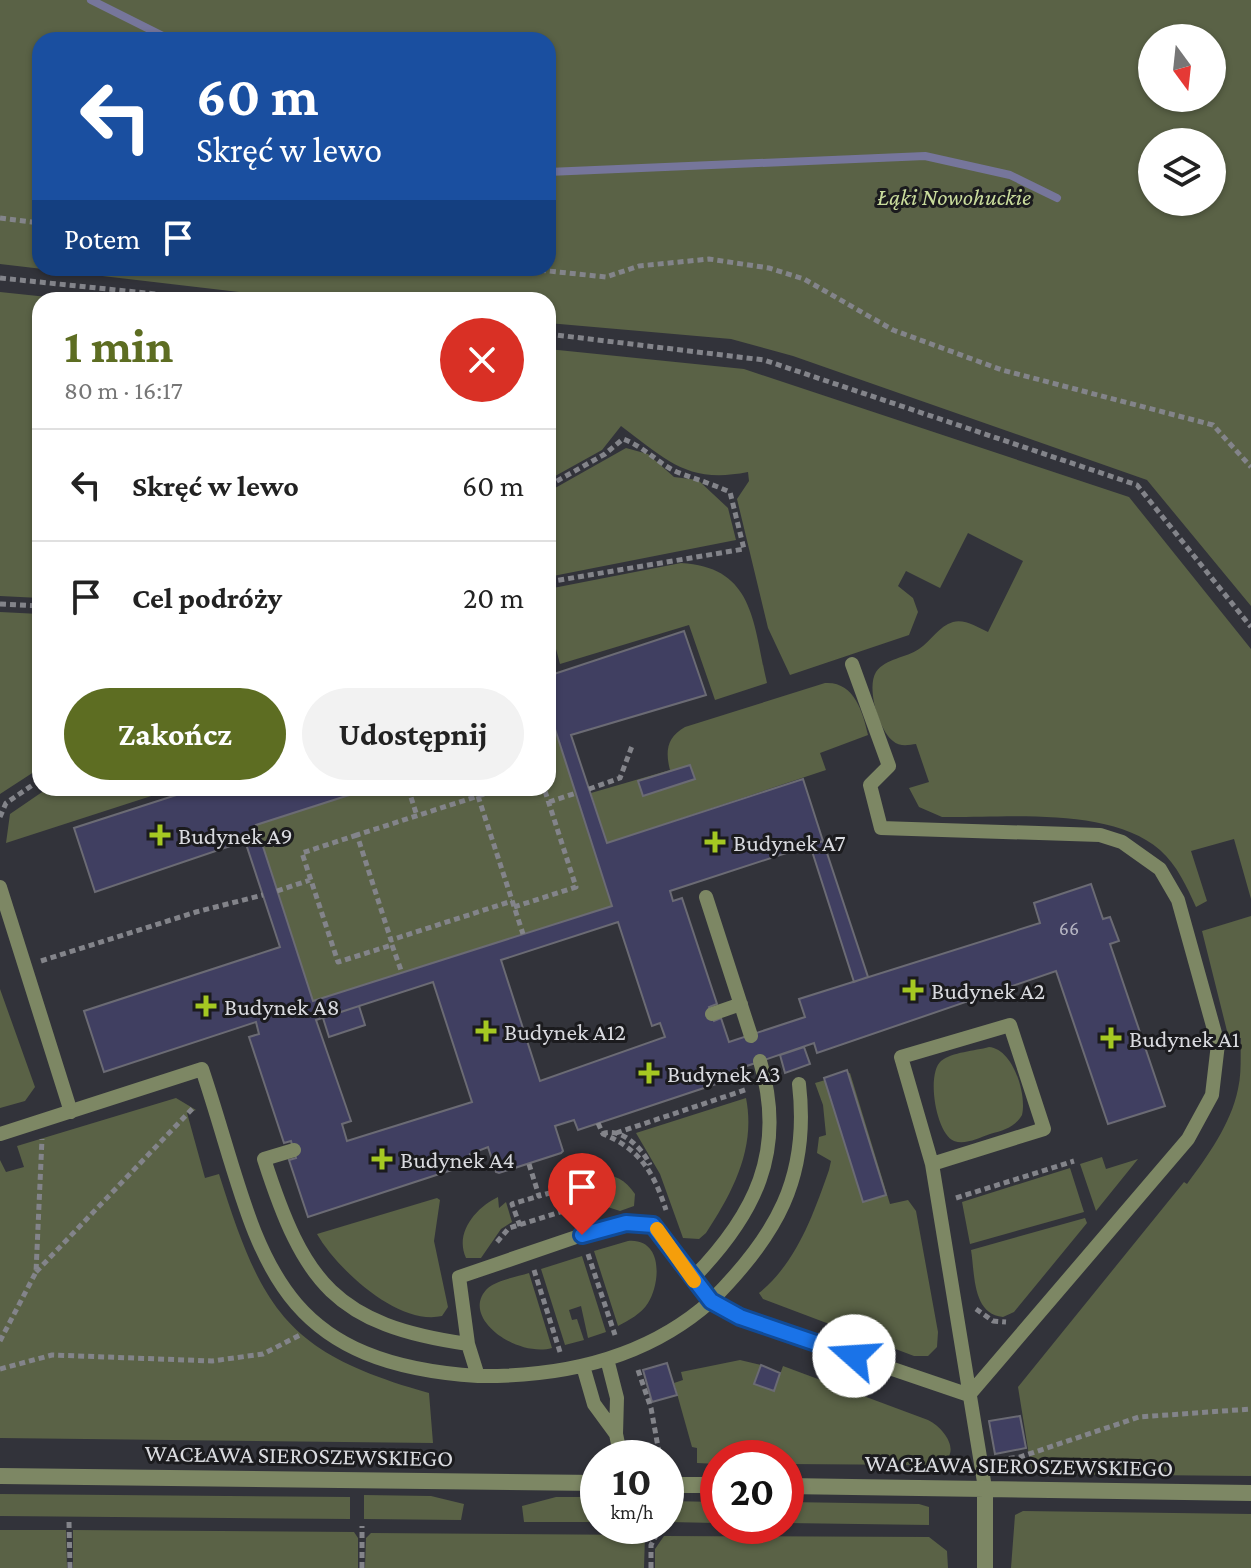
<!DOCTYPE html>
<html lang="pl">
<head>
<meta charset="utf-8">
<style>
	:root { --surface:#fff; --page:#f2f2f2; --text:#222; --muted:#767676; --line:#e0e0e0; --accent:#5d6d22 }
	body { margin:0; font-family:"Crimson Pro",serif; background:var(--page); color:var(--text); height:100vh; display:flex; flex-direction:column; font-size:30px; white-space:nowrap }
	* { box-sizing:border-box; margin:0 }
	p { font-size:26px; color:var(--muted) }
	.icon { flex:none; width:44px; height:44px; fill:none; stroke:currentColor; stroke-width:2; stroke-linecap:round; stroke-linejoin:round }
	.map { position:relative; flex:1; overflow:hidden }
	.panel { position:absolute; left:32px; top:292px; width:524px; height:504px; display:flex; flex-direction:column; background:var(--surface); border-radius:24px; box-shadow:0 2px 6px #0004 }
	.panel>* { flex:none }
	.guide { position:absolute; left:32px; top:32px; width:524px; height:244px; border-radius:24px; box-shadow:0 2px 6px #0004; background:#1a4fa0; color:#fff; overflow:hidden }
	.needle { width:52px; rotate:165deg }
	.fabs { position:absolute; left:1138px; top:24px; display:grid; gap:16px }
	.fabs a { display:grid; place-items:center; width:88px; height:88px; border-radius:50%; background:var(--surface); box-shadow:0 2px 6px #0004; font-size:40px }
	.speed { position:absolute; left:580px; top:1440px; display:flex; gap:16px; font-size:40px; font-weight:700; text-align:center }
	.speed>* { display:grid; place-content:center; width:104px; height:104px; border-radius:50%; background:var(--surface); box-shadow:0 2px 6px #0004; line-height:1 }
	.speed small { font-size:20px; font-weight:400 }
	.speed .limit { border:12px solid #d22; background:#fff; color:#111 }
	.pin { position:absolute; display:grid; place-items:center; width:68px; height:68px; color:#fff; margin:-82px -34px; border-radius:50% 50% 50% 0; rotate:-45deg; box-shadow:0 0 8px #0007 }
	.pin .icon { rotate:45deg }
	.me { position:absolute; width:88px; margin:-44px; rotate:289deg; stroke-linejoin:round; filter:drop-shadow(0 0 6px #0008) }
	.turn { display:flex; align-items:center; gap:28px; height:168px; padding:0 32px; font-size:36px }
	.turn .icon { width:104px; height:104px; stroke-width:2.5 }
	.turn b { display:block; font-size:56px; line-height:68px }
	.then { display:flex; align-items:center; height:76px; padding:0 32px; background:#0003; gap:16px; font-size:30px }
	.round { display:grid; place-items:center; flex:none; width:84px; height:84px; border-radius:42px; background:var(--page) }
	.head { display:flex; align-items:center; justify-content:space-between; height:136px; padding:0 32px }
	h1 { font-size:48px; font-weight:700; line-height:60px; color:var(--accent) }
	.button { display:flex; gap:16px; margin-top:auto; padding:16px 32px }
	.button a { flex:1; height:92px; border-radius:48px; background:var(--accent); color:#fff; font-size:32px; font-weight:700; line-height:92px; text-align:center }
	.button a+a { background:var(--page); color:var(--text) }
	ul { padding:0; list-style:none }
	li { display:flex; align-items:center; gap:24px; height:112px; padding:0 32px; border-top:2px solid var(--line) }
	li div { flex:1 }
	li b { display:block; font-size:30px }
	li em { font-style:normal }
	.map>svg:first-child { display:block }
	.green { fill:#5a6246; fill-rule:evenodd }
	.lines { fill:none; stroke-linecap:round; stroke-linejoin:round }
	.stream { stroke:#76769b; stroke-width:8 }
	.building { fill:#403f61; stroke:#6b6b74; stroke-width:2; fill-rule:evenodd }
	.path { stroke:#83848a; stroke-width:5; stroke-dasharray:6 4; stroke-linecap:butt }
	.lane { stroke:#7d8764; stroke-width:14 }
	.street { stroke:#7d8764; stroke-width:16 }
	.route-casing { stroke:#114b97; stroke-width:20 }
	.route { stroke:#1a73e8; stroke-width:14 }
	.slow { stroke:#f59e0b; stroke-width:14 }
	.poi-dot { fill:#a5c822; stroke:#1b1b1e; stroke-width:3 }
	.labels { text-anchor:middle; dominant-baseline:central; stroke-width:6; stroke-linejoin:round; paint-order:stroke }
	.number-label { font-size:20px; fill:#b3b3c0 }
	.park-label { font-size:24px; font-style:italic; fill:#c9dc9c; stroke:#1b1b1e }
	.poi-label { font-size:24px; fill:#d9dadf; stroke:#1b1b1e; text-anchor:start }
	.street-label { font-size:24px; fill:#d9dadf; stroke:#1b1b1e }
</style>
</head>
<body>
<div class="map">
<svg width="1251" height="1568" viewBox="0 0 1251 1568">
	<rect width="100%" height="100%" fill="#32333a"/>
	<path class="green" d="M0,0H1251V606L1147,480L793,356L731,339L548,323V300H306L0,264ZM1152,38H1212V98H1152ZM40,40H548V268H40ZM1212,142V202H1152V142Z
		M0,292L76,300H40V598L0,596Z
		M548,349L744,369L1129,497L1251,649V899L1234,839L1191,851L1207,901L1196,907C1187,887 1177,865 1160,850C1110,806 1005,818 942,817L919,807L909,788L929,782L916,744C909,745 899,747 893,741C879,730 866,688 876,672C886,658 906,658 919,649C931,641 939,626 953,622C965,619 977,627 988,632L1023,561L968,533L940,588L906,571L898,586L913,598L918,612L909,635L790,675L768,628L737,499L749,481L748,472C687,484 667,460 621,426L602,450L548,480Z
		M626,448L648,454L674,477L698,480L728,508L736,540L548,577V492Z
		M681,563C755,567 753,624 767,683L715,700L689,625L560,664L556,649L548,651V589Z
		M0,612L40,614V768L0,794Z
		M825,683C854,681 863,712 868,735L820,753L826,770L607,843L591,793L670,770C665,751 667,737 685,727Z
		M555,729L612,906L313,1001L256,825L371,788H548V732Z
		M48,788H176L6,843L10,814Z
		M1251,916V1476L1032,1474L1018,1387L1184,1182L1187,1184C1207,1157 1231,1124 1238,1089C1242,1072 1240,1055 1241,1038L1229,1039L1202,931Z
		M0,989L35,1087L25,1101L0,1108Z
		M989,1047C1013,1049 1027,1094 1022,1115C1014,1128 1004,1130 990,1134C979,1138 965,1145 954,1141C936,1134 926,1074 941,1061C952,1052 975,1051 989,1047Z
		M850,1073L890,1204L908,1200L916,1211L938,1332L937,1347L928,1356H914L763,1299L759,1293C797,1262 813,1215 829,1170L831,1161L817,1153L819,1137L826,1135L823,1105L815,1083Z
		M176,1098L196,1110L187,1113L205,1178L219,1174C262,1310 286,1353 429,1393L433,1443L0,1438V1160L6,1172L24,1167L17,1146Z
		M746,1098C756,1148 733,1192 706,1233L699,1239L683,1238L660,1174L636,1133Z
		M1102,1157L1106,1169L1138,1159L1096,1211L1080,1164Z
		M1070,1168L1084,1212L970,1244L962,1202Z
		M594,1174C613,1173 625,1179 635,1194L634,1206L620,1211L577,1197L572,1180Z
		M498,1197L499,1208L506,1202L512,1222L501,1229L481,1258H466C454,1232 477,1207 498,1197Z
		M437,1198L440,1200L434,1241L448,1307L442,1316C398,1326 337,1269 317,1234Z
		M1085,1218L1087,1223L1014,1312L1003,1317C972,1314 975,1274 971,1250Z
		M628,1241C663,1238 661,1282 648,1303C641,1314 629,1320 618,1326L594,1251Z
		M582,1256L606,1332L588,1338L581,1306L569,1310L572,1320L577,1319L584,1340L565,1345L541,1269Z
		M529,1273L552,1348C516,1358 458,1316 488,1288C497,1280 516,1277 529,1273Z
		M740,1360L761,1365L755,1384L774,1391L783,1366L928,1420C948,1430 965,1460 932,1465L786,1464V1458H718V1464L697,1463V1448L692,1447L674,1383L683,1380L681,1372Z
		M0,1494L350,1497V1519L0,1516Z
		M364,1495L431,1496L464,1504L461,1520L364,1519Z
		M556,1497H598V1522H524L522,1506Z
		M667,1501L718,1502V1523L667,1522Z
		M786,1502L919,1504L929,1507V1525L786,1523Z
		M1023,1511L1251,1514V1568H1011L1015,1515Z
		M0,1530H66L67,1568H0Z
		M73,1530L354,1532L358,1538V1568H73Z
		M371,1533L645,1535L644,1568H365L366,1538Z
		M664,1536L929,1537L947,1551L948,1568H655V1549Z"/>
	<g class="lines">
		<path class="stream" d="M91,0L171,40
			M548,172L925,156L1010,175L1057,198"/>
	</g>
	<path class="building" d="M684,631L706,695L571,735L607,843L803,779L823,841L670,891L673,901L682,898L717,1004L709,1007L714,1021L721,1018L729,1042L805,1017L799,999L1040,923L1034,903L1091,884L1103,919L1110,917L1119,941L1110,944L1165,1106L1108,1124L1056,971L817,1053L814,1043L738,1069L740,1076L578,1130L574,1120L555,1126L563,1151L561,1153L499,1173L496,1172L488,1147L470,1154L473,1163L308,1217L289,1160L296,1158L291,1141L284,1143L249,1037L259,1034L256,1022L104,1072L84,1011L280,947L245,841L95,892L74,828L198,788H371L256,825L313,1001L612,906L555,729L548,732V660L554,674ZM618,922L652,1026L660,1023L665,1037L540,1081L501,960ZM433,982L472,1102L347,1141L342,1124L351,1121L316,1020Z
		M690,765L695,779L643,796L638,781Z
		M823,841L868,977L854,982L810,845Z
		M359,1006L365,1025L329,1037L323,1018Z
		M804,1047L810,1064L785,1073L780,1055Z
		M847,1070L886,1195L863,1202L824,1078Z
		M667,1363L677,1395L652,1402L643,1370Z
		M761,1365L780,1373L774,1391L754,1384Z
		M1020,1416L1026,1448L995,1454L989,1421Z"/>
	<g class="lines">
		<path class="path" d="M0,218L40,223
			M520,268L606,277L639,266L709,259L769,268L804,279L893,330L1002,370L1213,425L1251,467
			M0,278L214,300
			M548,334L764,360L1137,485L1251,627
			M548,486L605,454L623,439C645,447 660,465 677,472C695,479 712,484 730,492L744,549L548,582
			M0,604L40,606
			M408,788L417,816
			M503,788L357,835L391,940L512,901
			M589,789L620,778L632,746
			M478,796L523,934
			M549,802L576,793
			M0,817L6,803L40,780
			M357,835L302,853L338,962L392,945
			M277,891L310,880
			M514,907L576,887L544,788
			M392,945L402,973
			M41,961L196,912L263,895
			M598,1123L603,1134C640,1149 654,1173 666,1210
			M616,1133L748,1089
			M602,1134C621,1126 643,1149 650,1165
			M529,1164L539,1196L567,1188L574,1210
			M956,1198L1074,1161
			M520,1226L512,1204L539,1196
			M497,1242L509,1228L583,1205L600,1210
			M588,1254L615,1335
			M534,1270L560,1352
			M36,1272L193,1108
			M976,1309L993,1321L1006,1322
			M0,1341L36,1272L42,1139
			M0,1369L52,1355L212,1361L263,1354L300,1335
			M638,1370L651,1408L660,1458
			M999,1460L1020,1457L1139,1417L1251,1409
			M950,1462H961
			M69,1522L70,1568
			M362,1568V1526
			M651,1568V1545L661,1526"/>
		<path class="lane" d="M852,664L889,766L870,785L881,828L1100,835L1122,842L1160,869L1178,900L1218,1044L1212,1095L1188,1139L969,1395
			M0,887L71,1112
			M706,897L751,1036
			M712,1014L741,1004
			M799,1084C810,1178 776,1236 711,1301L740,1317L969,1395
			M0,1134L202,1069C260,1242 260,1362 478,1376
			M294,1150L264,1159C304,1283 335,1325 468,1344
			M932,1164L1044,1129L1010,1025L901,1057L932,1164L985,1488
			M636,1222L653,1225L711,1301C646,1359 563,1377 478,1376L468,1344L459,1277L582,1235Z
			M692,1279C755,1215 787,1151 760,1061
			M607,1359L617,1398L616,1434L621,1458
			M583,1366L594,1404L616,1434"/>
		<path class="street" d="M0,1476L598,1483
			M666,1485H718
			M786,1486L1251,1493
			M985,1488V1568"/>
	</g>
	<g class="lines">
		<defs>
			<path id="route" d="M582,1235L626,1223L653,1225L711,1301L740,1317L854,1356"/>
		</defs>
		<use href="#route" class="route-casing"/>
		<use href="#route" class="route"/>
		<path class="slow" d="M657,1229L694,1281"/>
	</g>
	<g class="poi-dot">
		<path d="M156 823h8v8h8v8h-8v8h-8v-8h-8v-8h8z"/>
		<path d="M711 830h8v8h8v8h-8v8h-8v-8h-8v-8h8z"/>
		<path d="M909 978h8v8h8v8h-8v8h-8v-8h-8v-8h8z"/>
		<path d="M202 994h8v8h8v8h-8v8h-8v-8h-8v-8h8z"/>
		<path d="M482 1019h8v8h8v8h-8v8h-8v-8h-8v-8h8z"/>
		<path d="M1107 1026h8v8h8v8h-8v8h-8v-8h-8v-8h8z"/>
		<path d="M645 1061h8v8h8v8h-8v8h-8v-8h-8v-8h8z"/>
		<path d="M378 1147h8v8h8v8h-8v8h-8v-8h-8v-8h8z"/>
	</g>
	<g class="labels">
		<g class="number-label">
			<text x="1069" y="928">66</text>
		</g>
		<g class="park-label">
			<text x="954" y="196">Łąki Nowohuckie</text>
		</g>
		<g class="poi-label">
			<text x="178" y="835">Budynek A9</text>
			<text x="733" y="842">Budynek A7</text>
			<text x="931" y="990">Budynek A2</text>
			<text x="224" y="1006">Budynek A8</text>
			<text x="504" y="1031">Budynek A12</text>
			<text x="1129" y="1038">Budynek A1</text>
			<text x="667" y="1073">Budynek A3</text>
			<text x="400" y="1159">Budynek A4</text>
		</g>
		<g class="street-label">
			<text transform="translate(299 1455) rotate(1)">WACŁAWA SIEROSZEWSKIEGO</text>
			<text transform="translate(1019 1465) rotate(1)">WACŁAWA SIEROSZEWSKIEGO</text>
		</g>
	</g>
</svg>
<div class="fabs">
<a><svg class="needle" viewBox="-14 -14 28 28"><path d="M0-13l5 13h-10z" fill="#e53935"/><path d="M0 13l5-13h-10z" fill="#767676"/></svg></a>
<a><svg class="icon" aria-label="layers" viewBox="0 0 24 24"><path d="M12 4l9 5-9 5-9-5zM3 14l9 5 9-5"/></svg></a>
</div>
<div class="speed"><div>10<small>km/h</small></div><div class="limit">20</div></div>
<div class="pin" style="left:582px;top:1235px;background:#d93025"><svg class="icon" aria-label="arrive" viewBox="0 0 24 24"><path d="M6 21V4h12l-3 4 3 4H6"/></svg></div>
<svg class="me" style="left:854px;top:1356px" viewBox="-20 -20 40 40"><circle r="19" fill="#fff"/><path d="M0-13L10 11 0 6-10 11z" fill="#1a73e8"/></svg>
<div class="guide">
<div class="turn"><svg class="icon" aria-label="left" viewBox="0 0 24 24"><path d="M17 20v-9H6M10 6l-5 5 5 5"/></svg><div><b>60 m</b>Skręć w lewo</div></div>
<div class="then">Potem<svg class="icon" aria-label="arrive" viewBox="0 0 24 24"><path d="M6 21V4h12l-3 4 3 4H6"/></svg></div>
</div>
<section class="panel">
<div class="head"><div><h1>1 min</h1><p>80 m · 16:17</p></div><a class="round" style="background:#d93025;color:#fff"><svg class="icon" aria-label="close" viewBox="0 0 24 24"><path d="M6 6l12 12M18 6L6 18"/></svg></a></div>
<ul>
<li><svg class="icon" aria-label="left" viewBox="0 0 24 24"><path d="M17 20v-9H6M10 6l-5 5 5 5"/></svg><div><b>Skręć w lewo</b></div><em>60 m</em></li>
<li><svg class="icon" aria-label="arrive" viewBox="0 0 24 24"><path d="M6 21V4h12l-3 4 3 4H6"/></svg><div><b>Cel podróży</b></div><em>20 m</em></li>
</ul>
<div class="button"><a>Zakończ</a><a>Udostępnij</a></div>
</section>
</div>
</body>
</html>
